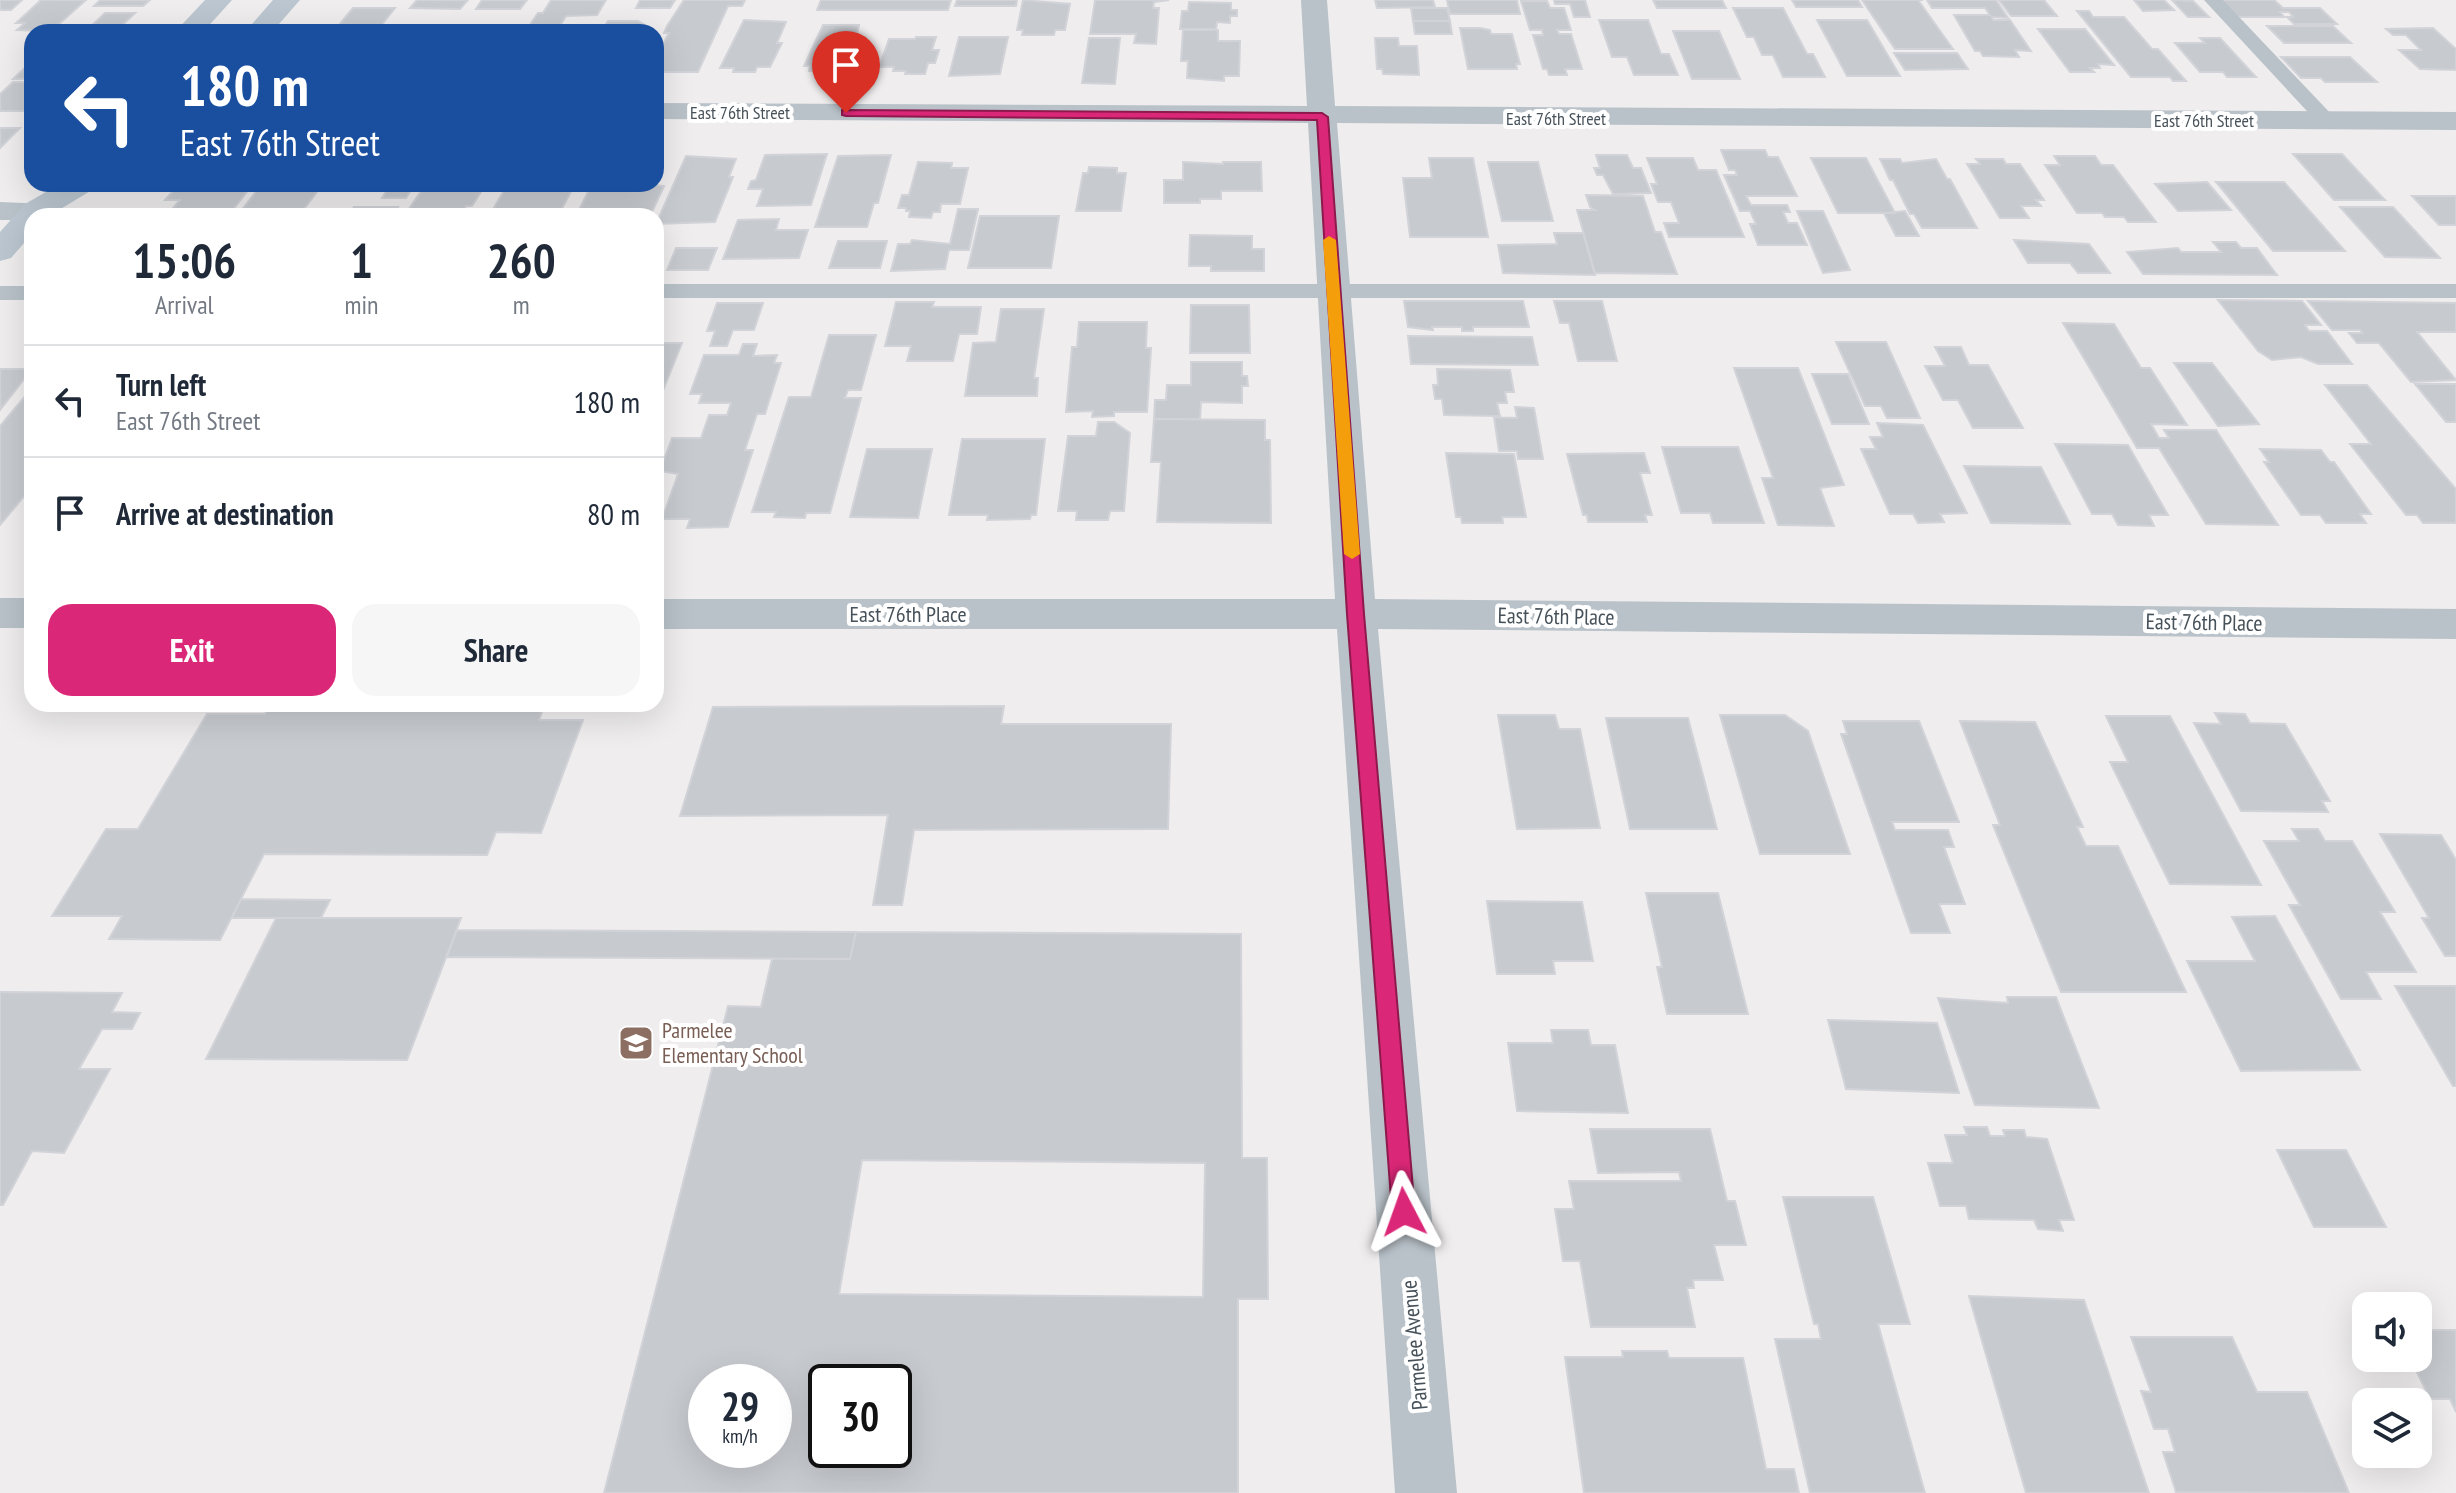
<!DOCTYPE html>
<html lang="en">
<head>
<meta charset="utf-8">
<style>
	:root { --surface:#fff; --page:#f6f6f7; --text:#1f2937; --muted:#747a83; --line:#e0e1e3; --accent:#db2777 }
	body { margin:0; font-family:"PT Sans Narrow",sans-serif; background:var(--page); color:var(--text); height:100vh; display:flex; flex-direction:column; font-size:30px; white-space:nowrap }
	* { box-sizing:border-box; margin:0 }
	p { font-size:26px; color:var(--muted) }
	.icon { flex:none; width:44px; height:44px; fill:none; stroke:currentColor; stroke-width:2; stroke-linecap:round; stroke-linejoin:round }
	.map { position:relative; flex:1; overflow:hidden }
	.drawer { position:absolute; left:24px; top:208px; width:640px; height:504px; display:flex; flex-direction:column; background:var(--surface); border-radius:24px; box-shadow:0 8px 32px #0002 }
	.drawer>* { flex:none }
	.top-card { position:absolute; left:24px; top:24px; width:640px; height:168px; border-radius:24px; box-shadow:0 8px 32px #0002; background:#1a4fa0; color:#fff; overflow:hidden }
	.controls { position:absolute; left:2352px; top:1292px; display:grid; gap:16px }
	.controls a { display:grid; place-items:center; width:80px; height:80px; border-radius:16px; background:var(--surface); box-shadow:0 8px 32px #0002; font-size:40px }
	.speed { position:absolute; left:688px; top:1364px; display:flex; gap:16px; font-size:40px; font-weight:700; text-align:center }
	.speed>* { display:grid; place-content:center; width:104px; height:104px; border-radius:50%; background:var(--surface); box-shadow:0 8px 32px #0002; line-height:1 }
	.speed small { font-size:20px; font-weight:400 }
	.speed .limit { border:4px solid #111; border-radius:12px; background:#fff; color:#111 }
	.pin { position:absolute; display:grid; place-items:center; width:68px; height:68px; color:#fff; margin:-82px -34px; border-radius:50% 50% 50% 0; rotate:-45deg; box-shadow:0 0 8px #0007 }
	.pin .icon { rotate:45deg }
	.me { position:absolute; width:88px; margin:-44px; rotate:356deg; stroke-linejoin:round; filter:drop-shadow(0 0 6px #0008) }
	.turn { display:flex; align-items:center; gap:28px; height:168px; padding:0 24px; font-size:36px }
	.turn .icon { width:104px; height:104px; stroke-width:2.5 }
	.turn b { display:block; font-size:56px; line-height:68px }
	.eta { display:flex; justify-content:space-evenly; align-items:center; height:136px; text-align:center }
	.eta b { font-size:48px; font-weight:700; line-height:56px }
	.cta { display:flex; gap:16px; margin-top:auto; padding:16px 24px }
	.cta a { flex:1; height:92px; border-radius:24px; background:var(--accent); color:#fff; font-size:32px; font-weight:700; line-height:92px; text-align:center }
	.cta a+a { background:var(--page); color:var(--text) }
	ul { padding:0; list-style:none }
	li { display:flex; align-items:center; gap:24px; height:112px; padding:0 24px; border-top:2px solid var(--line) }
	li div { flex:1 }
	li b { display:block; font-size:30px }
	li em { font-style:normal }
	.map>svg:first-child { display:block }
	.building { fill:#c7cacf; stroke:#d1d3d8; stroke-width:2; fill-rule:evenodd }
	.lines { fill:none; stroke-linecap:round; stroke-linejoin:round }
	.lane { fill:#b9c2c9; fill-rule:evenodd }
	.street { fill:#b9c2c9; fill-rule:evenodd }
	.secondary { fill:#bbc6d0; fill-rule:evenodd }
	.route { fill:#db2777; stroke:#8e194d; stroke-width:2 }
	.slow { fill:#f59e0b }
	.labels { text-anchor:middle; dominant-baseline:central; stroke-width:8; stroke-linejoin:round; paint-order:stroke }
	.far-street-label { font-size:18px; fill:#465159; stroke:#fff }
	.street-label { font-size:22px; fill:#465159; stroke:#fff }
	.education-label { font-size:22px; fill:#785e54; stroke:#fff; text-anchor:start }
</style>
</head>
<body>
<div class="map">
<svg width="2456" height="1493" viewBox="0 0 2456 1493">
	<rect width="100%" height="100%" fill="#efeded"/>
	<path class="building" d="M0,0H22L11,10H0Z
		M41,0H86L51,31L17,30L25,23H16Z
		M100,0H150L143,6H94Z
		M417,0H468L460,9L410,8Z
		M482,0H527L520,9H476Z
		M551,0H606L597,15L566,16L556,32H525L538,13H543Z
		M640,0H675L670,8H636Z
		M684,0H745L742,6H728L698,72H656V57L669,33H664L667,26Z
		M821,0H951L948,10H817Z
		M957,0H1017L1016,6H955Z
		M1023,0L1070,4L1065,30H1055L1054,35H1022L1023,30H1017Z
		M1095,0H1169L1154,2L1153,8H1159L1156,44L1134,43L1136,34H1090Z
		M1375,0H1433L1435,7L1377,8Z
		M1447,0H1517L1520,14H1450Z
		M1554,0H1585L1590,17H1574L1570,4H1555Z
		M1653,0H1722L1726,8H1657Z
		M1792,0H1858L1862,7H1796Z
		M1862,0H1923H1918L1953,49H1895Z
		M1927,0H1996L2008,18L1992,17L1993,20H2010L2031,51L2015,50L2019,57L1983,56L1980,51H1975L1954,15H1990L1985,8H1932Z
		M1999,0H2044L2057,16H2011Z
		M2134,0H2164L2174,10L2143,11Z
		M2172,0L2193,1L2209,17H2188Z
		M2221,0H2274L2283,8H2320L2337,24H2294L2287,17H2293L2289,12H2280L2284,17H2237Z
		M1521,1H1547L1550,8H1564L1571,30H1557L1559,34H1571L1582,69H1565L1567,75H1549L1547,69H1543L1533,35H1543L1542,30H1530Z
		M1189,2L1231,3V10H1237V16H1230V23L1217,22L1216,29H1180L1182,11H1188Z
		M353,8H395L376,32H325L330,25H339Z
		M1411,8H1447L1450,21H1413Z
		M1733,8H1783L1807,54H1813L1825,77H1783L1773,55H1762L1754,37H1747Z
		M2077,11H2089L2093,17H2124L2152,49H2158L2186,81H2173L2170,77H2131Z
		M105,13H135L115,32H85Z
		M744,20L786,22L777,43H782L770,67H757L755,72H733L734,68H720Z
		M1599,20H1648L1661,54H1669L1678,75H1634L1627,57H1612Z
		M1817,20H1867L1900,76H1847Z
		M608,21H638L647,26L643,32H601Z
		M1413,21H1450L1452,34H1415Z
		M408,25H452L447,32H403Z
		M823,25H859L848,71H809L810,66H804Z
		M2267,26H2333L2351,43H2284Z
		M1460,28H1480L1490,30L1491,34H1512L1520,64H1516L1517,69H1468Z
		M2433,28L2456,49V70L2420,69L2399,50H2421L2406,35H2393L2386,29Z
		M2038,29H2085L2114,65L2098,64L2100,68H2090L2094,72H2070Z
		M1183,30H1218V41H1240L1239,76H1224V81L1187,78L1188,61H1181Z
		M1673,31H1719L1740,79H1692Z
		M916,37H936L932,50H939L935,63H928L925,74H905L906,71H893L894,67H879L889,39H915Z
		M959,37H1008L1000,74L949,76Z
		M1089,38H1120L1115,84L1082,83Z
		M1375,38H1398L1399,46H1417L1419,75L1383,74L1382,69H1377Z
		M2200,38H2220L2256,77H2227L2223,72H2200L2175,43H2205Z
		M1894,53H1957L1968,69L1905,70Z
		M2281,57H2350L2377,82H2325L2321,78H2301Z
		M29,64H32V79H13Z
		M13,82H32V111H0V94Z
		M0,128H20L0,148Z
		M1721,150H1765L1768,157H1778L1797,196H1746L1751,205H1787L1790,212H1783L1788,223H1797L1807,245H1758L1750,224H1756L1750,211H1740L1724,175H1737L1735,170H1729Z
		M827,154L811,205L757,206L763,189H748L751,181L756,180L765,155Z
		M2293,154H2342L2385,200H2334Z
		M891,155L878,203H874L867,227H815L838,156Z
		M1596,155H1627L1633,168H1641L1651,193L1613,194L1603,175H1597L1594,168H1600Z
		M686,156L736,159L729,177H733L715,222L656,224Z
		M2054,156H2095L2101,165H2113L2156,222H2128L2124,217H2105L2102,213H2077L2045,165H2060Z
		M1429,158H1473L1488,237H1410L1403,178H1432Z
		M1647,158H1693L1698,170H1716L1744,237H1669L1664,223H1679L1671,202H1658L1651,184H1657Z
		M1811,158H1866L1895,213H1838Z
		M1880,159H1900L1902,163L1936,159L1947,179H1950L1977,228H1922L1914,214H1910L1893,180H1890Z
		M1976,159H2003L2006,164H2020L2044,200H2036L2041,206H2021L2029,218H2000L1967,164H1980Z
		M918,162L952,163L951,168H968L960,204H941L940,212H933L931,218L909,217L910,211H906V208H898L902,195H909Z
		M1183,162L1223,164V162H1261L1262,191H1221V199H1200V203H1164V180H1183Z
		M1488,162H1538L1553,221H1502Z
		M1089,167L1117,168V173H1126L1121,211H1076L1083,173H1088Z
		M2207,182L2231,210L2178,211L2155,184Z
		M2216,182H2284L2345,251H2273Z
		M179,184H253L228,216H166L180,200H165Z
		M262,184H323L301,213L291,216H237Z
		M356,184H415L406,198H382L387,190L354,187Z
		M426,184H486L472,206H466L462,213H453L451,216H404Z
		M508,184H575L558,216H489Z
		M592,184H646L664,186L650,216H576Z
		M1586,195L1643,196L1655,232H1661L1677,274L1595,273L1577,210H1595L1590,207Z
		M2412,196H2456V225H2439Z
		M354,207H398L392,216H348Z
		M2340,207H2393L2440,258L2385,257Z
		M958,209H978L969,250H949L945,269L891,271L898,244H910L912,240L950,244Z
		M1797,211H1823L1850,270L1823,273Z
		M1905,211L1919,236H1896L1884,213Z
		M980,216H1059L1051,268H968Z
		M779,219L776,230H808L799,258L723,259L738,220Z
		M1554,233H1583L1595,275L1503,273L1498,245L1557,244Z
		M1190,235L1252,236V249H1264V271H1211V266H1189Z
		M2014,240L2089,244L2110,273H2078L2070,263H2028Z
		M838,241H887L880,268H829Z
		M2213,242H2236L2241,248H2257L2277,275L2143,274L2127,252L2178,248L2181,252H2221Z
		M676,248H717L708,270H667Z
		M2218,300L2302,301L2321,325H2305L2309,331H2327L2352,364H2318L2301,357L2272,360L2258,351Z
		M1404,301H1523L1529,327H1473V331H1462V327H1432L1433,330L1408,327Z
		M1554,301H1602L1617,361H1578L1569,323H1560Z
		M2308,301L2456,303V332H2417L2456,380L2411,382L2379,343H2357L2349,333H2362L2360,330H2332Z
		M896,302H934L932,307H981L977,334H959L953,361H907L911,346H885Z
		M717,303H763L754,330H733L727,346H710L715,331H707Z
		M1191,305H1249L1250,353H1190Z
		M1001,309H1044L1034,378H1038L1037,396H965L973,343L996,342Z
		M1079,322H1147L1146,348H1151L1147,412H1114V416L1092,417L1093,411L1066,412L1072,347H1077Z
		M2063,323L2114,324L2141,368H2150L2187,425L2151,424L2159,438H2169L2164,430H2216L2278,525L2206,524L2159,448H2137Z
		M829,335H876L861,390H848L845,398H861L830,513H806L805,518L774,517L776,512H752L789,397H811Z
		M1408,336L1532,337L1538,365L1411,364Z
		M1836,342H1886L1920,418H1887L1881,406H1865Z
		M656,343H682L656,408Z
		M743,344H757L753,356L777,355L774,363H781L765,414H757L745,450H753L728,527L687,528L690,519H662L678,474L660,471L672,438H701L709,415H727L731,403H699L702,394H690L704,355H739Z
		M1935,347H1961L1969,365H1988L2023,428H1973L1958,400H1943L1925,366H1945Z
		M1191,362H1242V376H1247L1248,386H1242V403L1201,402L1200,419H1154L1155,400H1166L1167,385H1191Z
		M2174,363H2212L2259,424L2218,426Z
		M1734,368H1798L1844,485L1820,488L1834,526L1778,525L1762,478H1773Z
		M0,369H32L0,410Z
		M1437,369L1510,370L1514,392H1505L1507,403H1497L1500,416L1444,415L1442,399H1435L1433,385H1438Z
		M1812,374H1848L1869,424H1832Z
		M2415,384H2456V422H2446Z
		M2325,385H2367L2456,489V523H2423L2417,515H2406L2350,444H2371Z
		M32,388V487L0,525V426Z
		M1515,407L1534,408L1543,459H1518L1517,451H1499L1494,417L1517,418Z
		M1154,419L1265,420V440H1270L1271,523L1157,522L1161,462H1151Z
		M1098,422H1114L1130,433L1124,511H1110L1108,520H1076L1077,511H1058L1068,436H1096Z
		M1877,423L1923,425L1967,513L1940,514L1944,522L1918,523L1913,514H1890L1861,449H1876L1870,437H1883Z
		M962,439H1045L1036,515H1031L1030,519L987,520L988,515H949Z
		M2055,444L2128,445L2168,515H2149L2154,526L2118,525L2112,514H2092Z
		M1662,447H1738L1764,523H1713L1710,513H1681Z
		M867,449H932L918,518L850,517Z
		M2260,449L2321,450L2330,462H2334L2371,514H2360L2366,523H2326L2320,515H2301L2264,462H2269Z
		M1446,453L1514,454L1526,517H1502L1503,523H1462L1461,517H1456Z
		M1644,453L1650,473H1640L1652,515H1645L1647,522H1588L1587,515H1583L1567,454Z
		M1964,466L2041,467L2070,524L1991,523Z
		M1004,706L1001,724H1171L1168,829L914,830L902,905H873L888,815L680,816L713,707Z
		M270,707L543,709L539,720H583L541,833L496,832L487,855L264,854L220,940L109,939L122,916H52L106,829H138L207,714H265Z
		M2215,713L2245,714L2250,723L2285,724L2330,801H2322L2328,812L2241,811L2194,723L2221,724Z
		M1498,715H1555L1559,729H1580L1600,828L1517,829Z
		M1720,715H1785L1808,731L1850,854H1760Z
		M2106,716H2170L2261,885L2170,884L2110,762H2128Z
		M1606,718H1688L1717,829H1630Z
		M1843,721H1919L1959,822H1892L1895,830H1948L1954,847H1944L1965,904H1939L1950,933H1911L1841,734H1847Z
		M1960,721L2035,722L2083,827H2077L2086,846H2118L2186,992H2061L1993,825H2000Z
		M2292,829H2318L2325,841H2352L2395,912H2380L2416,972H2366L2381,999H2341L2289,905H2300L2264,841H2299Z
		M2380,834L2441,835L2456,860V956H2445L2422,918H2429Z
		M1646,893H1718L1748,1014H1667L1657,967H1662Z
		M241,899L330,900L321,918H232Z
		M1487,901L1582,902L1593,961H1553L1555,974H1497Z
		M2275,916L2360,1070L2241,1071L2187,961H2255L2232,917Z
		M276,918H461L407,1060L206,1059Z
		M457,930L856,932L850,959L447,957Z
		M856,932L1241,934L1242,1158H1267L1268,1299H1238V1493H604L728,1006L761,1007L772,959H850ZM862,1160L1205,1163L1203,1297L839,1294ZM706,1382H774V1450H706ZM826,1382H894V1450H826Z
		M2395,986H2456V1086H2453Z
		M0,992L122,993L112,1012L140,1013L132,1029H102L79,1069H110L64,1153L32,1151L3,1205H0Z
		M2007,997H2056L2099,1108L1975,1105L1938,998L2008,1003Z
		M1828,1020L1937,1023L1959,1093L1846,1089Z
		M1551,1030H1588L1591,1045H1615L1628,1113L1517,1111L1508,1043H1553Z
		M1964,1127H1987L1990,1136H2005L2003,1130H2024L2026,1137L2047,1139L2074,1220H2059L2063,1231L2038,1229L2034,1220L1969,1219L1966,1206H1940L1928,1163H1953L1945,1135H1967Z
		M1590,1129H1710L1727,1201H1735L1746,1245H1714L1723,1280H1693L1694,1288H1687L1695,1327H1591L1580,1261H1563L1555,1209H1574L1569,1181H1681L1679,1172L1598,1173Z
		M2277,1150H2346L2386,1227H2314Z
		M1783,1197H1873L1910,1324H1878L1925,1493H1810L1775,1339H1821L1818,1324H1814Z
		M1969,1296L2084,1300L2149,1493H2026Z
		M2418,1330H2456V1412L2450,1399H2430L2410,1358H2418Z
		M2131,1337H2232L2257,1392H2307L2349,1493L2176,1492L2163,1452H2175L2168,1429H2154L2141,1391L2151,1392Z
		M1622,1351H1667L1669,1358H1743L1766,1469H1794L1799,1493H1584L1565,1357H1623Z"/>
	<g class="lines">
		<path class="lane" d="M2204,0H2223L2333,116L2336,120L2333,124H2319Z
			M656,284H2456V298H656Z
			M0,286H32V300H0Z"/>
		<path class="street" d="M1301,0H1327L1335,106L2456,112V130L1337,123L1375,599L2456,609V639L1378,629L1457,1493H1395L1337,629H656V599H1335L1308,123L656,119V103L1307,106Z
			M0,202L47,204L51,211L48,216H32V220H0Z
			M0,598H32V628H0Z"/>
		<path class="secondary" d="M205,0H232L203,32H175Z
			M273,0H300L272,32H245Z
			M60,184H96L92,190L49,216H32V234L11,258L0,261V232L25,204Z"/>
	</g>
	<path class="route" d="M842,110L1322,113L1328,117L1364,614L1415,1212L1412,1220L1404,1224L1395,1220L1392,1212L1347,614L1317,120L846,116L842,115Z"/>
	<path class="slow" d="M1329,236L1336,240L1360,554L1352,559L1344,554L1323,240Z"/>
	<defs>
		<symbol id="school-square" viewBox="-11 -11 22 22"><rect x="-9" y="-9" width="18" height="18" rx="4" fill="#8d6e63" stroke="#fff"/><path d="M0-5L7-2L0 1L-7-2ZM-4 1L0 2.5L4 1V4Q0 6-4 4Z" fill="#fff"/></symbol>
	</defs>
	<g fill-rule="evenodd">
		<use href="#school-square" x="616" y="1023" width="40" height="40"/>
	</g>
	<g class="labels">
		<g class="far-street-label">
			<text x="740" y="112">East 76th Street</text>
			<text x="1556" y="118">East 76th Street</text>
			<text x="2204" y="120">East 76th Street</text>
		</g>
		<g class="street-label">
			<text x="908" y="614">East 76th Place</text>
			<text transform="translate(1556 616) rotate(1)">East 76th Place</text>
			<text transform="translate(2204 622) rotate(1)">East 76th Place</text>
			<text transform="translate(1414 1345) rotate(-95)">Parmelee Avenue</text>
		</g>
		<g class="education-label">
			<text x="662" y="1030">Parmelee<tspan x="662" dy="25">Elementary School</tspan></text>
		</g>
	</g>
</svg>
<div class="controls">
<a><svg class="icon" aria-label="sound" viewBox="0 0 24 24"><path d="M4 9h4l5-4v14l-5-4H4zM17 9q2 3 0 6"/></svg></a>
<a><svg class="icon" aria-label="layers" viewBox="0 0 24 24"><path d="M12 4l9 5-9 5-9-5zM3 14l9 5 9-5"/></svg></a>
</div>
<div class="speed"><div>29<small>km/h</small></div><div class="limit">30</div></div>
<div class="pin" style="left:846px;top:113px;background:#d93025"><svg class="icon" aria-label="arrive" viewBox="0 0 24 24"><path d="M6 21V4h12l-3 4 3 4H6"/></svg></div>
<svg class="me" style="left:1404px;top:1212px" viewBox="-20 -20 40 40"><path d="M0-17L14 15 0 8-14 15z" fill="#db2777" stroke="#fff" stroke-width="4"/></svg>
<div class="top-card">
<div class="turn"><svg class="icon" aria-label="left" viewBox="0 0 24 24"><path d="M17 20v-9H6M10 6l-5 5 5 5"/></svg><div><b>180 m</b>East 76th Street</div></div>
</div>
<section class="drawer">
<div class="eta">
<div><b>15:06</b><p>Arrival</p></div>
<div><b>1</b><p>min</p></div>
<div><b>260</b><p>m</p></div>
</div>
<ul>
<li><svg class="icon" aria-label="left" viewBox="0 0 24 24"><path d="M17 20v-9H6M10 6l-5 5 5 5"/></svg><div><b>Turn left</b><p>East 76th Street</p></div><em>180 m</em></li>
<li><svg class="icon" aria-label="arrive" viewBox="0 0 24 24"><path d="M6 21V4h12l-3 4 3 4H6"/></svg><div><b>Arrive at destination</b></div><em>80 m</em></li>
</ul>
<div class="cta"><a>Exit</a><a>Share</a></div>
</section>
</div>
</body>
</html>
